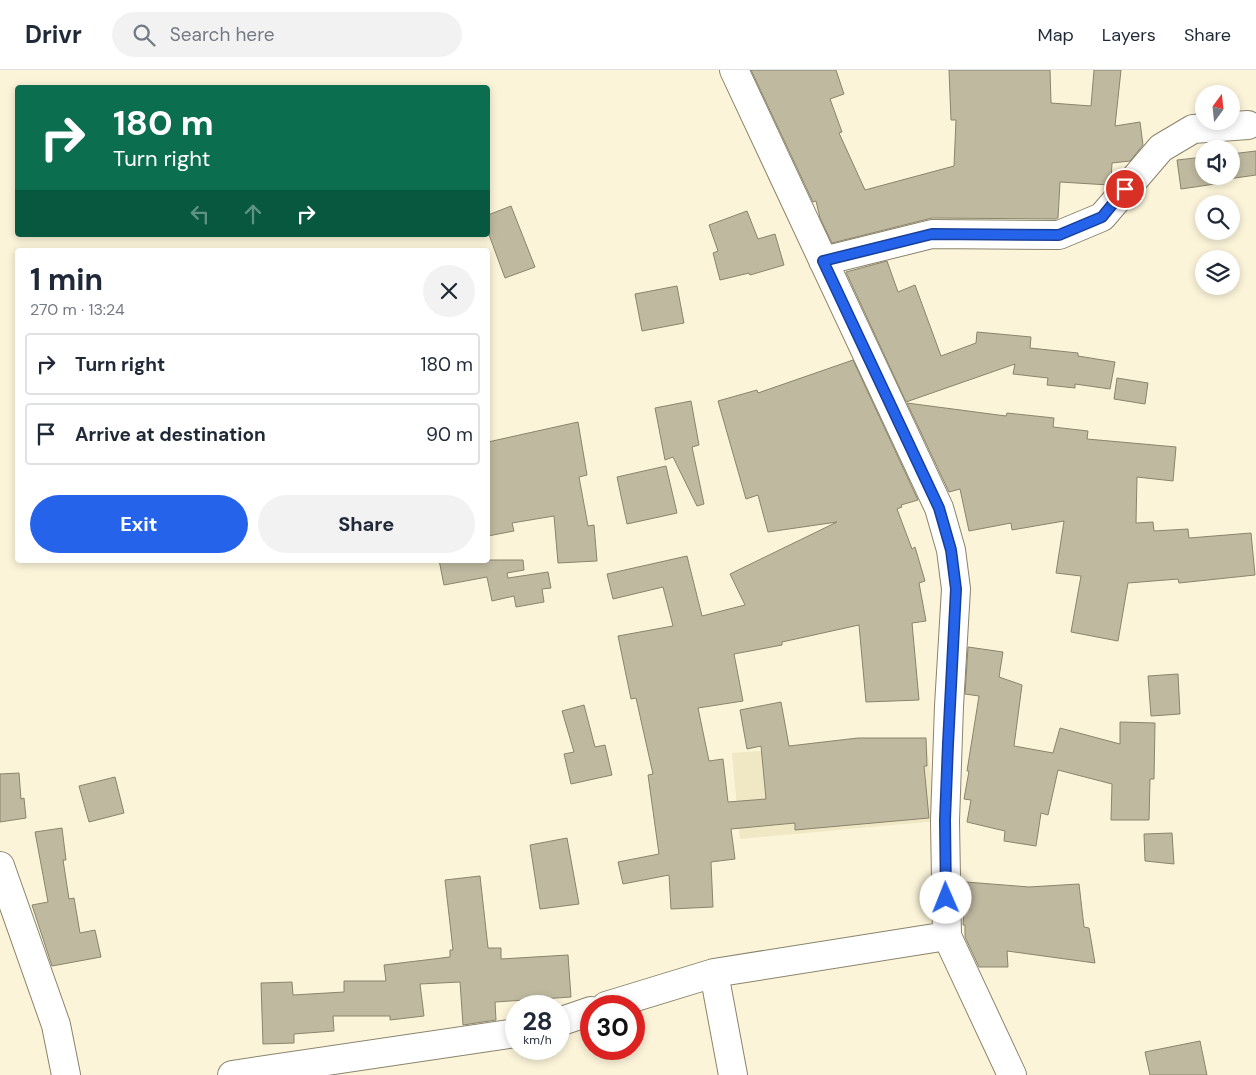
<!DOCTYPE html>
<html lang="en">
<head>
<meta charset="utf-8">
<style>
	:root { --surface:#fff; --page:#f2f2f3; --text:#1f2937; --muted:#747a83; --line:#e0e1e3; --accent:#2563eb }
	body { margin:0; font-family:"DM Sans",sans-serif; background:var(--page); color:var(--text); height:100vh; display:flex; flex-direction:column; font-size:19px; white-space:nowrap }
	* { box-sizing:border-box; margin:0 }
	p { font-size:16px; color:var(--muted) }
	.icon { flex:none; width:28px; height:28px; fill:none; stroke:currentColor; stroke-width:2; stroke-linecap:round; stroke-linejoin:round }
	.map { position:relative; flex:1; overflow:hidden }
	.sheet { position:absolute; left:15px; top:178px; width:475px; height:315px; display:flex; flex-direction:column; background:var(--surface); border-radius:5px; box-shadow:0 2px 8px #0003 }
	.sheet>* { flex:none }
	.top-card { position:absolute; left:15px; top:15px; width:475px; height:152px; border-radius:5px; box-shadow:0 2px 8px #0003; background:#0b6e4f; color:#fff; overflow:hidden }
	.needle { width:32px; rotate:15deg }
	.buttons { position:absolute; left:1195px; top:15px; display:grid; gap:10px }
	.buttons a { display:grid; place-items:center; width:45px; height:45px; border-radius:50%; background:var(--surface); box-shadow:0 2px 8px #0003; font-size:25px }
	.speed { position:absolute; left:505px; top:925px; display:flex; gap:10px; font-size:25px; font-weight:700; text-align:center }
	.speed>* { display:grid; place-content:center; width:65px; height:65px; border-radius:50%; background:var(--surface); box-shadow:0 2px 8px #0003; line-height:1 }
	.speed small { font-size:12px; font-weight:400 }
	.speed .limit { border:8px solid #d22; background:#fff; color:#111 }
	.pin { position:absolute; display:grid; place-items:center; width:42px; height:42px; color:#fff; margin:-21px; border:2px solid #fff; border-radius:50%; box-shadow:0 1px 5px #0007 }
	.me { position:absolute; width:55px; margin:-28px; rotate:359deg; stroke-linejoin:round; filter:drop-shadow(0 0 4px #0008) }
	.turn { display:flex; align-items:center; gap:18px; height:105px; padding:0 15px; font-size:22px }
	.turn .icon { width:65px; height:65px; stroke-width:2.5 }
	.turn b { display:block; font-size:35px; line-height:42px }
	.lanes { display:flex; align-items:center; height:48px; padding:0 15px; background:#0003; justify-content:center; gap:25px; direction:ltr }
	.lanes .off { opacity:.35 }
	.round { display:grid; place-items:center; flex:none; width:52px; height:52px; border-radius:26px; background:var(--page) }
	.head { display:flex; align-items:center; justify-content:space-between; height:85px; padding:0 15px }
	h1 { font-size:30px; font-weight:700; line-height:38px }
	.primary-button { display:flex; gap:10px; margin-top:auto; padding:10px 15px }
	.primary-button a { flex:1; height:58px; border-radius:30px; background:var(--accent); color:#fff; font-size:20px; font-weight:700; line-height:58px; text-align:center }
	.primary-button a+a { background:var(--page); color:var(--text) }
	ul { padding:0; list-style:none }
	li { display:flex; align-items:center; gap:15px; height:62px; margin:0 10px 8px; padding:0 5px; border:2px solid var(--line); border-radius:5px }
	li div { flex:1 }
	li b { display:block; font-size:19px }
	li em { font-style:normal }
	header { display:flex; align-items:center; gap:30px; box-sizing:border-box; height:70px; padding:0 25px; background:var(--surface); border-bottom:1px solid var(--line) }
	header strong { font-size:24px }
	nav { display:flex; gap:28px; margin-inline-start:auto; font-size:18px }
	.search { width:350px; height:45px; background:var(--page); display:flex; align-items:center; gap:12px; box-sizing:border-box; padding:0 18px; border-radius:28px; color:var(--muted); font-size:19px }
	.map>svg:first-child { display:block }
	.built { fill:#f0e7c5 }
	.building { fill:#bfb9a0; stroke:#8a846c }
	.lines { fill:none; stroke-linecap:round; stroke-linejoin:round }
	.minor-casing { stroke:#8a846c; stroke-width:30 }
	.minor { stroke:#fff; stroke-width:28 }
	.route-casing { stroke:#184099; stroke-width:12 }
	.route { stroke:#2563eb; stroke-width:9 }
</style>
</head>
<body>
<header>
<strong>Drivr</strong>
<div class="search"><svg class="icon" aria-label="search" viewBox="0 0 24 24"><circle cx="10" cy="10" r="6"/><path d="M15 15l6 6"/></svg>Search here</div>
<nav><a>Map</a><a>Layers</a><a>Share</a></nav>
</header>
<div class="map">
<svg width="1256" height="1005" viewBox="0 0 1256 1005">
	<rect width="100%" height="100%" fill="#fbf4d9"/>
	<path class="built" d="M926,668L937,751L740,769L732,683Z"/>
	<path class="building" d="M751,0H836L844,24L830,29L842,62L839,63L865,120L954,96L956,50H951L949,0H1050L1051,33L1091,36L1094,0H1121L1115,56L1140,52L1143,75L1130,91L1112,93L1111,112L1109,115L1060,112L1058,148L1056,149L932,148L832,173L820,148L816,131L813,132Z
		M1256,81V105L1221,110L1222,113L1181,119L1177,90L1204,87V106H1231V84Z
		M511,136L535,197L505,208L488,162V145Z
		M747,141L758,169L775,164L784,195L750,205L749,203L720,210L713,183L718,181L709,155Z
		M887,191L898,222L915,215L941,286L976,273L977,262L1031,267L1030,278L1078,283V286L1115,292L1110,319L1075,314V318L1047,315L1048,308L1013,304L1015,294L906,332L846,202Z
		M677,216L684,253L642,261L635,224Z
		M853,290L918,430L901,435L902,437L897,439L912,479L915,477L925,511L919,513L926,551L912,553L919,630L866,632L859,555L782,572V575L734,584L743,631L698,638L709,691L723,689L728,732L766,729L761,676L747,679L740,640L781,632L789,676L858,668H926L927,696H924L929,748L795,760V753L731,759L735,789L711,792L713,837L671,839L669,805L623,814L618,792L659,784L648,705L653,704L636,628L631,629L618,566L673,556L663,517L613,529L607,504L687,486L702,546L745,535L730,504L837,452L768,462L758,425L746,429L718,331L757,320L758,323Z
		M1117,308L1148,313L1145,334L1114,329Z
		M691,331L699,375L692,377L704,434L697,436L673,387L665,390L655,338Z
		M907,333L1006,346L1007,343L1054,348L1053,357L1088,361L1087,369L1176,377L1173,411L1137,407L1136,453L1153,452L1154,461L1188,459L1189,468L1251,463L1255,505L1179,513L1178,509L1128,513L1118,571L1071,562L1081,506L1056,503L1064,451L1012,460L1011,453L969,461L960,419L949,422Z
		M578,352L587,405L579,407L588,456L594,455L597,491L558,493L554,446L512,453L514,461L488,466V372Z
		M666,396L677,443L627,454L617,407Z
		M439,490H523L524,500L507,503L508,508L548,502L551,518L542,519L544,532L516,537L514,526L492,531L487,507L444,515Z
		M968,577L1003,582L999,607L1022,615L1014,676L1053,683L1060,658L1120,674V652L1155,653L1154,709H1150L1149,750H1111L1112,714L1058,700L1048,745L1041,743L1036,776L1004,771L1005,761L967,752L971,730L964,729L969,701H967L979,626L965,624Z
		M1178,604L1180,644L1151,646L1148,606Z
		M584,635L595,677L605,675L612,705L571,714L564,684L574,682L562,641Z
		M19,703L21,729L24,728L26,748L0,752V704Z
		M115,707L124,743L89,752L79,716Z
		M62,758L66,790H63L69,829L74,828L80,863L95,860L101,887L52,896L32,835L48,832L35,762Z
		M1172,763L1174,794L1145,791L1144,764Z
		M567,768L579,834L540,839L530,775Z
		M480,806L488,878H501V889L568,885L571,927L495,932L496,950L463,955L460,912L420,914L424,946L390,950V946H333L334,961L294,964V973L263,974L261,913L292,912L293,925L344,922V911H386L384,895L450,887V880H453L445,810Z
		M966,812L1029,817L1079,814L1084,857L1089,858L1095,893L1007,881L1008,897H979L965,867V855H963Z
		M1200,971L1207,1005H1150L1145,982Z"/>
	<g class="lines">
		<defs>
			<path id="minor" d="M734,0L939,438L951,480L956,519L949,636L945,751L947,866L1012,1005
				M823,191L932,164L1059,165L1102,147L1161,78L1193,59L1248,55
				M0,796L56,955L66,1005
				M714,903L733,1005
				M606,936L714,903L947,866
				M559,952L591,941
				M232,1005L516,963"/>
		</defs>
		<use href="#minor" class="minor-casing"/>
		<use href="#minor" class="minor"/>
	</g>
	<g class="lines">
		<defs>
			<path id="route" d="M946,828L945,750L948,674L956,519L951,480L939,438L823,191L932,164L1059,165L1102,147L1125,119"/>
		</defs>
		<use href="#route" class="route-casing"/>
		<use href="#route" class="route"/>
	</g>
</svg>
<div class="buttons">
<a><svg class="needle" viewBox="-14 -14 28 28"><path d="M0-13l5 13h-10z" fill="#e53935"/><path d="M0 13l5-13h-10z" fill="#747a83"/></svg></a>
<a><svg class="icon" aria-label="sound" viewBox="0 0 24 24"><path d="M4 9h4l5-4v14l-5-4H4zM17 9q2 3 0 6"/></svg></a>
<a><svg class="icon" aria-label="search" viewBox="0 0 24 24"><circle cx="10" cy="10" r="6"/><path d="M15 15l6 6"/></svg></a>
<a><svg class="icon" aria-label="layers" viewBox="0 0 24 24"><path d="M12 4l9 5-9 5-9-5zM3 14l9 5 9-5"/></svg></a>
</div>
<div class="speed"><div>28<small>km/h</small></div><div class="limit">30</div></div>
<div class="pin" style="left:1125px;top:119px;background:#d93025"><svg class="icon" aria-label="arrive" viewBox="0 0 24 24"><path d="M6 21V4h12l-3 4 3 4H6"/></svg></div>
<svg class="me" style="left:946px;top:828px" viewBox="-20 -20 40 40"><circle r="19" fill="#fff"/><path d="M0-13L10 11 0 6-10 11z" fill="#2563eb"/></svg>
<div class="top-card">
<div class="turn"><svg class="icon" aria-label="right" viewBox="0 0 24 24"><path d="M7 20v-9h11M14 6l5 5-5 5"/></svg><div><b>180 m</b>Turn right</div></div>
<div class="lanes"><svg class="icon off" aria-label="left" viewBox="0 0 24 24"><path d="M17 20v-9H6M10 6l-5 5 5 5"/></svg><svg class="icon off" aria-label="ahead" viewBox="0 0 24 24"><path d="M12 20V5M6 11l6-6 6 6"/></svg><svg class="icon" aria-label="right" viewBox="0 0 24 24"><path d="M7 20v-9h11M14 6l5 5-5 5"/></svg></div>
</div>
<section class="sheet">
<div class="head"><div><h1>1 min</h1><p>270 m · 13:24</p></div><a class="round"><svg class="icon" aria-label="close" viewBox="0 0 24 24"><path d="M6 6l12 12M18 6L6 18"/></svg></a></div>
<ul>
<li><svg class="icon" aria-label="right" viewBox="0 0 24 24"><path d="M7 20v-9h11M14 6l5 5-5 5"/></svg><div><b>Turn right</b></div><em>180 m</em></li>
<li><svg class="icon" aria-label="arrive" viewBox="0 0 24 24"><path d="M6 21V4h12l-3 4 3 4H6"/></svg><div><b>Arrive at destination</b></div><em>90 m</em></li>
</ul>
<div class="primary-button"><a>Exit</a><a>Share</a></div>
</section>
</div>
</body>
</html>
